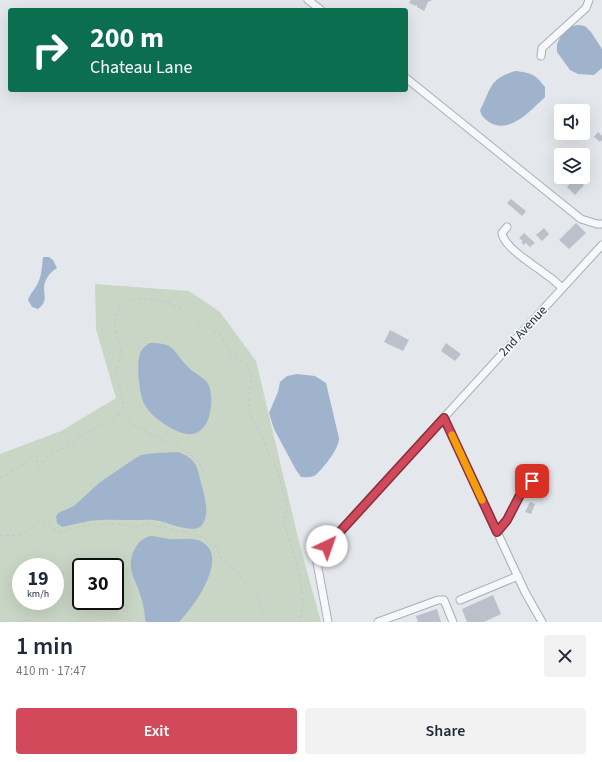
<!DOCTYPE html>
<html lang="en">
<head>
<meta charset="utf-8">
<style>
	:root { --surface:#fff; --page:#f2f2f3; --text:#1f2937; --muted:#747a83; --accent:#d1495b }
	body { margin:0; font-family:"Source Sans 3",sans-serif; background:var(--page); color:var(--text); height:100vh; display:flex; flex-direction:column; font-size:15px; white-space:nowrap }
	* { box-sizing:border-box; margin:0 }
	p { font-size:13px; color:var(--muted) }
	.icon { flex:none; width:22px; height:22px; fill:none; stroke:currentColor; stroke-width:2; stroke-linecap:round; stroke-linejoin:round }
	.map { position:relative; height:622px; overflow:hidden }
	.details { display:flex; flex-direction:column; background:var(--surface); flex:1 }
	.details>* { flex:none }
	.hud { position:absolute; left:8px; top:8px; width:400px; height:84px; border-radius:4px; box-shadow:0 4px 16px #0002; background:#0b6e4f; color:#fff; overflow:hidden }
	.controls { position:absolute; left:554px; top:104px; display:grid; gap:8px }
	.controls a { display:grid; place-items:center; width:36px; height:36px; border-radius:4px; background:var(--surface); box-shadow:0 4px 16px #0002; font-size:20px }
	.speed { position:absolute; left:12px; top:558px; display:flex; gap:8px; font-size:20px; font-weight:700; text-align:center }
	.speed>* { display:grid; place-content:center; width:52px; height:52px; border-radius:50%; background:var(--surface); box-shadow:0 4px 16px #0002; line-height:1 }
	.speed small { font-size:10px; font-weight:400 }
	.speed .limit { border:2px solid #111; border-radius:6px; background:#fff; color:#111 }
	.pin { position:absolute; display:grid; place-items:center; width:34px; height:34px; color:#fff; margin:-17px; border-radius:8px; box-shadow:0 2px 6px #0006 }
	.me { position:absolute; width:44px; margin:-22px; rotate:42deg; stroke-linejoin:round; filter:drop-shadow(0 0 3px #0008) }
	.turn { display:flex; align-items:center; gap:14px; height:84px; padding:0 16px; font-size:18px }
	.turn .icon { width:52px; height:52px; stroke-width:2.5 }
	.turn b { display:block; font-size:28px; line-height:34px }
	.round { display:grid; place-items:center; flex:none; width:42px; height:42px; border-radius:4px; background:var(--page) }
	.overview { display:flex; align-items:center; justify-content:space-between; height:68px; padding:0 16px }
	h1 { font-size:24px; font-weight:600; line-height:30px }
	.button { display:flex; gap:8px; margin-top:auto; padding:8px 16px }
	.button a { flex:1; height:46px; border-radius:4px; background:var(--accent); color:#fff; font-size:16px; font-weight:600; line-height:46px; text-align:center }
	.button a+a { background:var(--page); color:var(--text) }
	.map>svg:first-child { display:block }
	.green { fill:#c9d6c5; fill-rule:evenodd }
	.water { fill:#9fb4cc }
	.building { fill:#bbc0ca }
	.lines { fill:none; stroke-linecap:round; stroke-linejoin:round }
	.minor-casing { stroke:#a9aeb7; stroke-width:9 }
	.path { stroke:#c2c5cb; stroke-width:1; stroke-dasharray:3 3; stroke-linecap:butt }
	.minor { stroke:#f7f8fa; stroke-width:7 }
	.route-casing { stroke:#882f3b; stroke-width:10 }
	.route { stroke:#d1495b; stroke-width:7 }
	.slow { stroke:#f59e0b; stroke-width:7 }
	.labels { text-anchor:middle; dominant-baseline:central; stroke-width:3.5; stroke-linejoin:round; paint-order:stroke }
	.street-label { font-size:13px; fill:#2b3445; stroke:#f4f6f9 }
</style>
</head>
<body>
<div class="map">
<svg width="602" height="622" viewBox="0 0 602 622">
	<rect width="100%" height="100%" fill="#e4e7ec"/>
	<path class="green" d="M95,284L189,291L220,312L256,361L300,546L321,622H0V454L61,431L116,398L96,329ZM21,567H55V601H21ZM81,567H115V601H81Z"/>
	<path class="water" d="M578,25L585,26L591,32L602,49V68L594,75L578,74L570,70L557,52V44L561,36L572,26Z
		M515,71C532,73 535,74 545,87V97C531,110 510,135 489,122C485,119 481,116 480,110C491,90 488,79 515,71Z
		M43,257H49L53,260L57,268C52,271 48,275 46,280C40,292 51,299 38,309L32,307L28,300C30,294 35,289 38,283C42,274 42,266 43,257Z
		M150,343C175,343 172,350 187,366C192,372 200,375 206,381C214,389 212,415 206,424C196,440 182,434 169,427C161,422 152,416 146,407C139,398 136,364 140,354C142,348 145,346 150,343Z
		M297,374L315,376L326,383L339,438C340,447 322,471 314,476C309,478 306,477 301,477L296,470L274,429L269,413L278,392L280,382L287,376Z
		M178,452C193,458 197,463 200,479C203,491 212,515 201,526C193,534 169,523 160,521C151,519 141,520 132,520C118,520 103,519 89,521C80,523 71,525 62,527L57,523L56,517L58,513L74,506L99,483L134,459L141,455L156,453Z
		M150,536C157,536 162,538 169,539C180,540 196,536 205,544C227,561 193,608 179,622H146L145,618C144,610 143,602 140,594C138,587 134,580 132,573C128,558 135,540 150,536Z"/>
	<path class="building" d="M411,0H432L428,2L424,11L417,7V5H416V6L409,3Z
		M598,132L602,136V140L600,142L594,137Z
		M573,180L576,183L579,180L584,185L575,195L567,187Z
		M511,199L526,211L522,216L507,203Z
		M576,223L586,233L569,249L559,240Z
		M544,228L549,234L542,241L536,235Z
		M524,233L535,243L530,247L526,243L524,245L521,242L523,241L519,238Z
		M390,330L409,340L403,351L384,342Z
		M446,343L461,354L455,361L441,351Z
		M530,502L535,504L531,514L525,512Z
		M493,595L501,614L484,622H467L462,609Z
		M437,609L441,622H418L416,616Z"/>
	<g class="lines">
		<defs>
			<path id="minor" d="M308,0L321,10
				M541,56L542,48L586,8L589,0
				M406,78L581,219L597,224H602
				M507,227L502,233C504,248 536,266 548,276C553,279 558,284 562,288
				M444,418L525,592L542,622
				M497,531L507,520L520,495L532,481
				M460,600L518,576
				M328,622L316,557L602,245
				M378,622L438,600H444L453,622"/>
		</defs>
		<use href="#minor" class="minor-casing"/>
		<path class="path" d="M118,414L125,420L191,455L201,466L204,474
			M0,477L6,475L25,463L35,455L37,456V465H41L49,454L68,447L84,434L112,419L119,412L122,407L123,402L117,378V369L121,351L115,329V317L121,306L125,303L134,299H150L166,302L179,308L221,335L231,355L246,364L251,373L249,406L252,419L264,440L268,455L278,472L287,505L284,522L300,575L303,603L300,622
			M0,535C9,535 21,538 28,530C32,526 35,523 41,521L58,531L65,532L74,528L89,525L119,524L135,527L147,524L185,532L202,537L216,547L222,560L238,572L248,588L259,599L261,609L269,622
			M19,622L27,620L39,622
			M86,622C101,619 119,615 133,622"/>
		<use href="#minor" class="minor"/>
	</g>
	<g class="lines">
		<defs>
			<path id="route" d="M327,546L444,418L497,532L507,520L520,495L532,481"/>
		</defs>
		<use href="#route" class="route-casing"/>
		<use href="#route" class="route"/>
		<path class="slow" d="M452,435L482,500"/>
	</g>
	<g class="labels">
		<g class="street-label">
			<text transform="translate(523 331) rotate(-47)">2nd Avenue</text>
		</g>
	</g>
</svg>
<div class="controls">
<a><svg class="icon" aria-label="sound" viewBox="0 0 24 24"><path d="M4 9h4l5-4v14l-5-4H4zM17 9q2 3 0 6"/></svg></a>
<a><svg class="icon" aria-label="layers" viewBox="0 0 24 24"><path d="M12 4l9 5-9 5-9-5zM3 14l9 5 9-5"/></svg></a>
</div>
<div class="speed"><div>19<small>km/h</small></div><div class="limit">30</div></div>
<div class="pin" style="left:532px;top:481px;background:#d93025"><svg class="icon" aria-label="arrive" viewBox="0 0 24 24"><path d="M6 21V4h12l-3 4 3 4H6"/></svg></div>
<svg class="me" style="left:327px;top:546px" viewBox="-20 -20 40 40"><circle r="19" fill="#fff"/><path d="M0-13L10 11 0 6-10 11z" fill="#d1495b"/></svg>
<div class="hud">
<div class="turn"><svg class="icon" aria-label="right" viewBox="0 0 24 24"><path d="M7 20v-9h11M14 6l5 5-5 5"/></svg><div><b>200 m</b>Chateau Lane</div></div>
</div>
</div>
<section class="details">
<div class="overview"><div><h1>1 min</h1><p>410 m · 17:47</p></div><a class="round"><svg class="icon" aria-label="close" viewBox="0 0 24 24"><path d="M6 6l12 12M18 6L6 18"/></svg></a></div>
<div class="button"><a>Exit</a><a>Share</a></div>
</section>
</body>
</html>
